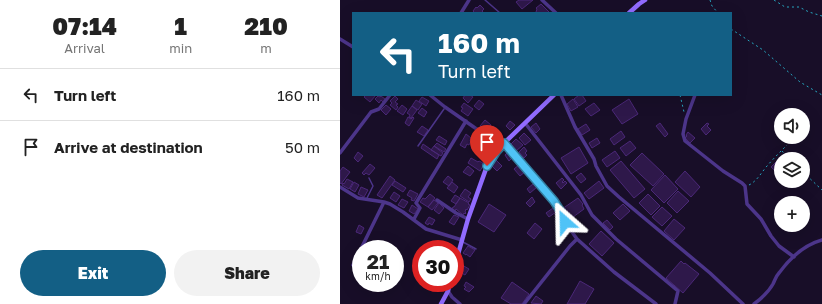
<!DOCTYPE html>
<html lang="en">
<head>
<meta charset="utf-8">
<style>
	:root { --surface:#fff; --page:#f2f2f2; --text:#222; --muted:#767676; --line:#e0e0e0; --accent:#135f85 }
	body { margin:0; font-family:"Golos Text",sans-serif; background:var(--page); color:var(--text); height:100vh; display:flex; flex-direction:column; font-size:15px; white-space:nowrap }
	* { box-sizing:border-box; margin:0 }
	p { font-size:13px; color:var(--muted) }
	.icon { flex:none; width:22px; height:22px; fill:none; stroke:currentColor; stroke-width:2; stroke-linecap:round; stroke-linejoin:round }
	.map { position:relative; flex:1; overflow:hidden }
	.panel { display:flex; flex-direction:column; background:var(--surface); width:340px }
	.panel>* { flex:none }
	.guide { position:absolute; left:12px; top:12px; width:380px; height:84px; border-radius:0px; box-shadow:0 4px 16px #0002; background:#135f85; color:#fff; overflow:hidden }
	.tools { position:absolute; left:434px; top:108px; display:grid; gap:8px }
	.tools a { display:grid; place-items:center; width:36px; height:36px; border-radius:50%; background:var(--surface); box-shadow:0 4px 16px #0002; font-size:20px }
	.speed { position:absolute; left:12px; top:240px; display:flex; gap:8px; font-size:20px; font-weight:700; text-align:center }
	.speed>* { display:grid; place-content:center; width:52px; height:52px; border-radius:50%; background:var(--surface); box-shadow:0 4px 16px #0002; line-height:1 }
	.speed small { font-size:10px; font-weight:400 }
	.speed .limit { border:6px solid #d22; background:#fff; color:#111 }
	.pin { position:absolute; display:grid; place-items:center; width:34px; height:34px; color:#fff; margin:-41px -17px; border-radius:50% 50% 50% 0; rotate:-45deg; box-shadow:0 0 4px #0007 }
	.pin .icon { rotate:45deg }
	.me { position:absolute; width:44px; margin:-22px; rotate:335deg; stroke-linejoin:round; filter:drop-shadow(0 0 3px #0008) }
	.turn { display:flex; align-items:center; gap:14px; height:84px; padding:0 20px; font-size:18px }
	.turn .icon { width:52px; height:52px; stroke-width:2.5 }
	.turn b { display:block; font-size:28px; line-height:34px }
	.eta { display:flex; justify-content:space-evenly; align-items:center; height:68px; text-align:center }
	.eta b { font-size:24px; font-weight:800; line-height:28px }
	.primary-button { display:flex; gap:8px; margin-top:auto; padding:8px 20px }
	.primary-button a { flex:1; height:46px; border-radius:24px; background:var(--accent); color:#fff; font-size:16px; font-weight:800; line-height:46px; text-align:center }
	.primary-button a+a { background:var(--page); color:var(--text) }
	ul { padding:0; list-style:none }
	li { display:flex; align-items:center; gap:12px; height:52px; padding:0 20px; border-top:1px solid var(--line) }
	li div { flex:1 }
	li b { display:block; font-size:15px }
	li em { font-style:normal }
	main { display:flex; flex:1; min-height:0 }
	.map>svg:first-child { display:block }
	.building { fill:#2e184a; stroke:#4b2878 }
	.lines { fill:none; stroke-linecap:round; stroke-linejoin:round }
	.path { stroke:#26a7c1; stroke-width:1; stroke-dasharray:2 3; stroke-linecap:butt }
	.lane { stroke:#4c358a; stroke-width:1.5 }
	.street { stroke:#4c358a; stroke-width:3.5 }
	.secondary { stroke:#916bff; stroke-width:4.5 }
	.route-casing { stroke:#337fa1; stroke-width:10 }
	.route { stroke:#4fc3f7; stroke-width:7 }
</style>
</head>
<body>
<main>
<section class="panel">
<div class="eta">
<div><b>07:14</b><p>Arrival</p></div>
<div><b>1</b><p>min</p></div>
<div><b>210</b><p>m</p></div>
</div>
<ul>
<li><svg class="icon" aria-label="left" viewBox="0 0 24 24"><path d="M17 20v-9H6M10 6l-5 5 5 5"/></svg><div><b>Turn left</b></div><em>160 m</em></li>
<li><svg class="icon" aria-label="arrive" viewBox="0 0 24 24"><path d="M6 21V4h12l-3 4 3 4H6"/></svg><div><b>Arrive at destination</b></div><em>50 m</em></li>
</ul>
<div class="primary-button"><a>Exit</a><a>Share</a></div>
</section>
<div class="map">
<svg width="482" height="304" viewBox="0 0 482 304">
	<rect width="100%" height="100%" fill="#180e28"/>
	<path class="building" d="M179,0H193L182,9L176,2Z
		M201,4L209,12V13H197L196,12L197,9L196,8Z
		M140,5L144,9L142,11L144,13H135L133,11L136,7L137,8Z
		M26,95H36L30,102L24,97Z
		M125,95H130L133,97L128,103L123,98Z
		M239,95H242L246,101L239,106L234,99Z
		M38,96L40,97L41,96L45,99L43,102L41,100L39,103L35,99Z
		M55,96L58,99L55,102L58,104L56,105L58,107L56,110L50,105L52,103L50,101Z
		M82,97L89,101L86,106L79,101Z
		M233,99L238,107L231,111L227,104Z
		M289,99L298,114L282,124L272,110Z
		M76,100L82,104L78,110L72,106Z
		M139,100L144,104L139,110L134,106Z
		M124,103L133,109L128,116L121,111L123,108L121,107Z
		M254,103L260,110L251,116L245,109Z
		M46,105L51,109L46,115L41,110Z
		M62,105L67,109L63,115L57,111Z
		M72,106L77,110L71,118L69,117L70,115L67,113Z
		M82,108L87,112L84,117L78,113Z
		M68,117L71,119L73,117L74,118L69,126L65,123Z
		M145,120L151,125L146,131L140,126Z
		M170,121L175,125L170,130L166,126Z
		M196,123L200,129L196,133L191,127Z
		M320,123L328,134L325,137L316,126Z
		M367,123L369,124L367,126L371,130L366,135L361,129Z
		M246,124L250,130L242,135L238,129Z
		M82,126L88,130L84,136L77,132Z
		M153,126L158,130L156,133L158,134L154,138L148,134Z
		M281,131L285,137L274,145L270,139Z
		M348,132L355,138L350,143L345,138L347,136L346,135Z
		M184,133L191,140L185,145L179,138Z
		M126,134L131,138L130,141H131L129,145L127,144L125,148L120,145Z
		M99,136L107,141L105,145L96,140Z
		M257,138L260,143L252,148L249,143Z
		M176,139L183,145L176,151L170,145Z
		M290,141L296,148L286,156L280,148Z
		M97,143L106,149L104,152L94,146Z
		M83,144L99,155L97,159L81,148Z
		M94,146L103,153L101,156L91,150Z
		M184,147L187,151L185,153L187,155L184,158L179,152Z
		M239,147L248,163L231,174L221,158Z
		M169,151L174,156L169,161L165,155Z
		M275,151L280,158L267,167L262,160Z
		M18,152L23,156L18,162L14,158Z
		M302,153L324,174L313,186L290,165Z
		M443,155L447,159H441V176L431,167Z
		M131,158L138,162L139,161L143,163L142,164L143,166L140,171L128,163Z
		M156,160L162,166L157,171L151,165Z
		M281,161L305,189L294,198L270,170Z
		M30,164L35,168L29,175L26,173L24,175L22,173Z
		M180,164L186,171L180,176L174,169Z
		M128,166L134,171L130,176L123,172Z
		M3,167L10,172L1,184L0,183V171Z
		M345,171L360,187L351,197L335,182Z
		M241,173L246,179L241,183L236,177Z
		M325,175L338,189L324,203L311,190Z
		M50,176L55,180L42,198L37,195Z
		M108,176L113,180L109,186L103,182Z
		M222,178L224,180L222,182L223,183L225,181L227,183L221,189L216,183Z
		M7,179L13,182L9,189L2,185L3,183L4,184Z
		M55,181L66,188L63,192L52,185Z
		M259,181L264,188L249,199L244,193Z
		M14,182L19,185L15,192L10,189Z
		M112,182L118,187L114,193L107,188Z
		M194,183L197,187L190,193L187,189Z
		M21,187L28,190L24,197L18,194Z
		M125,189L131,193L128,197L131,199L129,202L120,196Z
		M70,190L78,194L74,201L71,200L72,198L67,195Z
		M338,191L349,201L337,213L327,203Z
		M54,192L60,196L56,202L50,198Z
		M90,194L95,198L88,207L80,202L83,198L85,199Z
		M308,194L320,206L311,215L299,203Z
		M115,195L120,198L116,204L111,201Z
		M192,197L195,202L190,207L186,203Z
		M120,198L129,203L128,204L130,205L127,210L126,209L125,212L126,213L125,214L124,213L123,215L116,209L115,211L112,209L113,207H114Z
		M238,198L243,204L242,205L244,209L229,220L222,209Z
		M62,199L68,202L64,208L58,205Z
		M94,200L98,203L92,210L88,207Z
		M99,203L104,208L99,214L94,210Z
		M149,204L166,215L154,232L138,222Z
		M283,204L290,211L280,220L273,213Z
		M72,205L78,209L74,214L69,211Z
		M322,207L332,216L322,226L312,217Z
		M213,208L216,212L209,217L206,213Z
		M114,215L119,217L114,225L109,222Z
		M89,217L95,220L92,225L89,223L88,225L85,223Z
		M334,219L345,228L334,240L324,231Z
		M267,220L273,227L270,230L263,223Z
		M195,223L202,229L194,239L187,233Z
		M19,225L24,228L21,234L16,232Z
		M261,231L274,243L262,256L249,244Z
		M128,246L135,250L130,257L126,254V255L123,253Z
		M341,261L344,264L345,263L359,274L343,293L326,278Z
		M122,265L129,269L125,275L118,271Z
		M240,281L254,289L245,304H227Z
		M126,282L134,287L129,292L124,289L126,287L124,286Z
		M172,282L189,294L182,304H171L161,298Z
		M196,296L203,301L201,304L191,303Z"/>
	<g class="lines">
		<path class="path" d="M370,0L372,6L378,13
			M434,0L445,7H459L469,12L482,16
			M391,29L423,50L460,82L482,95
			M340,95L344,112
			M442,151L449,159
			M463,172L482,190
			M409,185C417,181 421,173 427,166C433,159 440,152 447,145"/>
		<path class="lane" d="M145,0L160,13
			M78,146L104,109
			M27,198L33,186L29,178
			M123,242L136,249"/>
		<path class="street" d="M202,0L216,13
			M121,13L129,0
			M0,39L13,47
			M90,95L105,107L161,146
			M221,95L235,127L254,159L256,166L267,186L279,197L370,273L403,304
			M355,95L346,119L343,134L345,141L383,171L402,183L405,186L407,204L421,219L431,236L439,246L454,257
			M185,123L241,195L252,215L276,239L338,291L335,304
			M164,143L214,201L223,215L225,222L237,239L230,246L184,304
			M0,153L31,112L39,109L50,95
			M0,187L18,198L44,202L50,204L63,212L86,229L122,240
			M97,200L116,213L128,219
			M74,219L80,208L76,203L126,121
			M237,239L274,272L316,304
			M13,265L44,202
			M108,291L112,297L120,304
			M414,304C422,298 428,293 433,284C435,280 436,276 439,273C450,258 464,245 482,240"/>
		<path class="secondary" d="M289,13L299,4L305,0
			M115,265L128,219L147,166L161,146L214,95
			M101,304L108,291L110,283"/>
	</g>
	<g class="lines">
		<defs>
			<path id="route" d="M147,166L156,152L164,143L214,201L223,215L225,222"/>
		</defs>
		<use href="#route" class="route-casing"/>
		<use href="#route" class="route"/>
	</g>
</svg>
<div class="tools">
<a><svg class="icon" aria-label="sound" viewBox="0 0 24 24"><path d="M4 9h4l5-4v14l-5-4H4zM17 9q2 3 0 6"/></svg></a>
<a><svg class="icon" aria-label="layers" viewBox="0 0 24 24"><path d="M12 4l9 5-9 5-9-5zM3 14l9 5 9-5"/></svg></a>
<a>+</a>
</div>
<div class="speed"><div>21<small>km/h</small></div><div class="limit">30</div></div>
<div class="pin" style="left:147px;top:166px;background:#d93025"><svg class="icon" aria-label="arrive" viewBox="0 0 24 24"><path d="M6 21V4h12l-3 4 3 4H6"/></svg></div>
<svg class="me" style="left:225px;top:222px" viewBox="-20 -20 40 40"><path d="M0-17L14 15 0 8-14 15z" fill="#4fc3f7" stroke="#fff" stroke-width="4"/></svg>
<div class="guide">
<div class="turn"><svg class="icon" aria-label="left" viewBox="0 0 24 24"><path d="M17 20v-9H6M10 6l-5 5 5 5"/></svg><div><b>160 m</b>Turn left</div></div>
</div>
</div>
</main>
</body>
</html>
